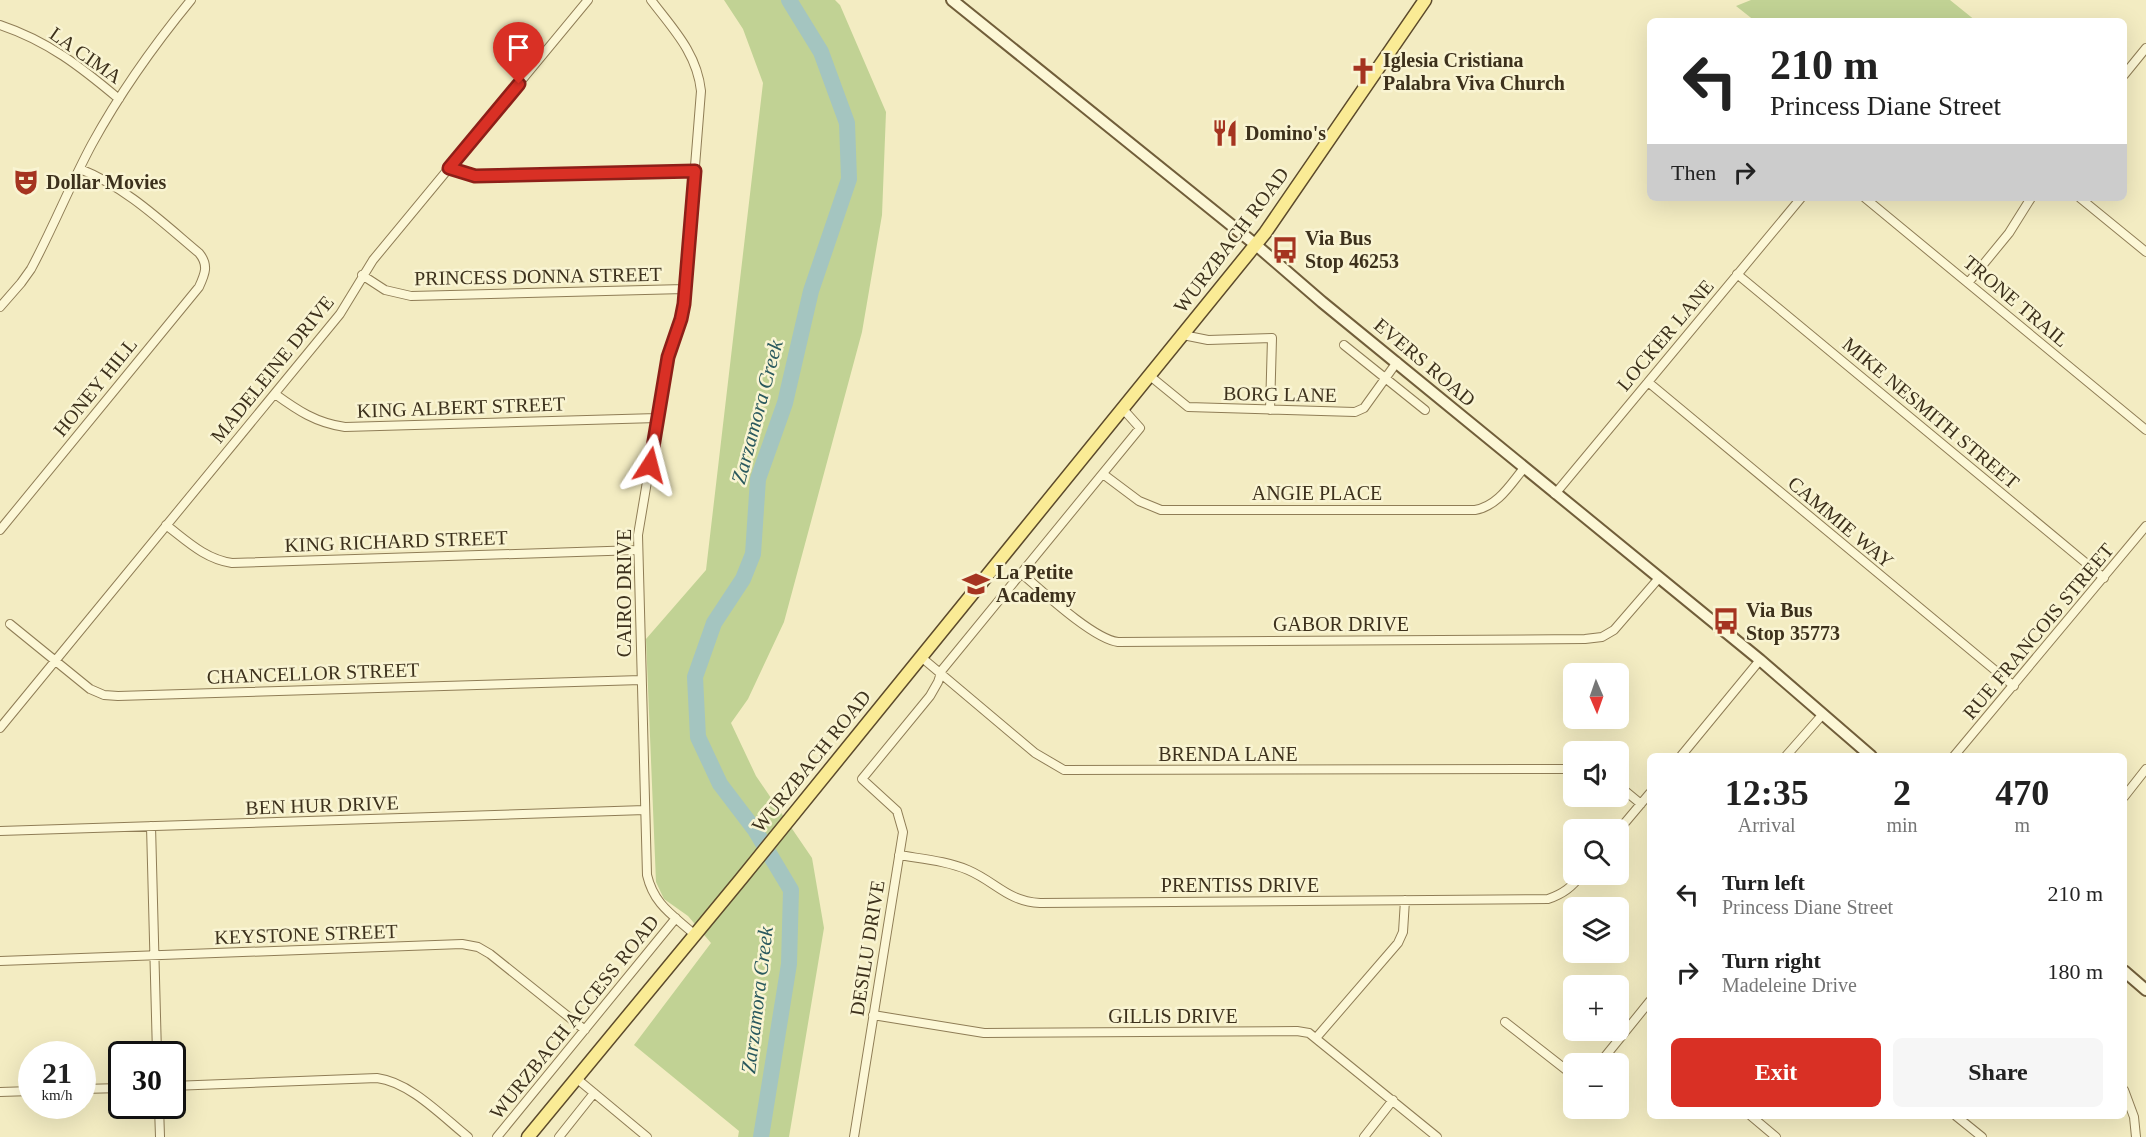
<!DOCTYPE html>
<html lang="en">
<head>
<meta charset="utf-8">
<style>
	:root { --surface:#fff; --page:#f6f6f6; --text:#222; --muted:#767676; --accent:#d93025 }
	body { margin:0; font-family:"Times New Roman",serif; background:var(--page); color:var(--text); height:100vh; display:flex; flex-direction:column; font-size:22px; white-space:nowrap }
	* { box-sizing:border-box; margin:0 }
	p { font-size:20px; color:var(--muted) }
	.icon { flex:none; width:33px; height:33px; fill:none; stroke:currentColor; stroke-width:2; stroke-linecap:round; stroke-linejoin:round }
	.map { position:relative; flex:1; overflow:hidden }
	.drawer { position:absolute; left:1647px; top:753px; width:480px; height:366px; display:flex; flex-direction:column; background:var(--surface); border-radius:9px; box-shadow:0 6px 24px #0002 }
	.drawer>* { flex:none }
	.hud { position:absolute; left:1647px; top:18px; width:480px; height:183px; border-radius:9px; box-shadow:0 6px 24px #0002; background:#fff; color:var(--text); overflow:hidden }
	.needle { width:39px; rotate:178deg }
	.controls { position:absolute; left:1563px; top:663px; display:grid; gap:12px }
	.controls a { display:grid; place-items:center; width:66px; height:66px; border-radius:9px; background:var(--surface); box-shadow:0 6px 24px #0002; font-size:30px }
	.speed { position:absolute; left:18px; top:1041px; display:flex; gap:12px; font-size:30px; font-weight:700; text-align:center }
	.speed>* { display:grid; place-content:center; width:78px; height:78px; border-radius:50%; background:var(--surface); box-shadow:0 6px 24px #0002; line-height:1 }
	.speed small { font-size:15px; font-weight:400 }
	.speed .limit { border:3px solid #111; border-radius:9px; background:#fff; color:#111 }
	.pin { position:absolute; display:grid; place-items:center; width:51px; height:51px; color:#fff; margin:-62px -26px; border-radius:50% 50% 50% 0; rotate:-45deg; box-shadow:0 0 6px #0007 }
	.pin .icon { rotate:45deg }
	.me { position:absolute; width:66px; margin:-33px; rotate:9deg; stroke-linejoin:round; filter:drop-shadow(0 0 4px #0008) }
	.turn { display:flex; align-items:center; gap:21px; height:126px; padding:0 24px; font-size:27px }
	.turn .icon { width:78px; height:78px; stroke-width:2.5 }
	.turn b { display:block; font-size:42px; line-height:51px }
	.then { display:flex; align-items:center; height:57px; padding:0 24px; background:#0003; gap:12px; font-size:22px }
	.eta { display:flex; justify-content:space-evenly; align-items:center; height:102px; text-align:center }
	.eta b { font-size:36px; font-weight:600; line-height:42px }
	.cta { display:flex; gap:12px; margin-top:auto; padding:12px 24px }
	.cta a { flex:1; height:69px; border-radius:9px; background:var(--accent); color:#fff; font-size:24px; font-weight:600; line-height:69px; text-align:center }
	.cta a+a { background:var(--page); color:var(--text) }
	ul { padding:0; list-style:none }
	li { display:flex; align-items:center; gap:18px; height:78px; padding:0 24px }
	li div { flex:1 }
	li b { display:block; font-size:22px }
	li em { font-style:normal }
	.map>svg:first-child { display:block }
	.grass { fill:#c1d294 }
	.lines { fill:none; stroke-linecap:round; stroke-linejoin:round }
	.river { stroke:#a4c5c0; stroke-width:16 }
	.street-casing { stroke:#8f7d56; stroke-width:10 }
	.secondary-casing { stroke:#715e3a; stroke-width:14 }
	.primary-casing { stroke:#5c4a2b; stroke-width:15 }
	.street { stroke:#fcf7d6; stroke-width:8 }
	.secondary { stroke:#fcf7d6; stroke-width:10 }
	.primary { stroke:#faeb95; stroke-width:12 }
	.route-casing { stroke:#8d1f18; stroke-width:15 }
	.route { stroke:#d93025; stroke-width:10 }
	.labels { text-anchor:middle; dominant-baseline:central; stroke-width:5; stroke-linejoin:round; paint-order:stroke }
	.street-label { font-size:20px; fill:#3d311c; stroke:#f9f4d2 }
	.poi-label { font-size:20px; font-weight:bold; fill:#3d311c; stroke:#f9f4d2; text-anchor:start }
	.water-label { font-size:21px; font-style:italic; fill:#2a595e; stroke:#f9f4d2 }
</style>
</head>
<body>
<div class="map">
<svg width="2146" height="1137" viewBox="0 0 2146 1137">
	<rect width="100%" height="100%" fill="#f3ecc2"/>
	<path class="grass" d="M724,0H835L840,5L886,112L882,215L862,332L784,622L748,699L731,723L756,776L812,858L824,928L789,1137H738L739,1131L634,1045L711,943L688,916L664,899L656,882L646,639L706,570L763,83L743,29Z
		M1751,0H1950L1976,21H1755L1736,6Z"/>
	<g class="lines">
		<path class="river" d="M761,1137L789,964L791,890L755,830L720,784L698,737L695,677L714,623L743,579L753,554L758,479L785,403L811,291L849,179L847,123L821,52L789,0"/>
		<defs>
			<path id="street" d="M651,0C673,29 697,53 701,91L684,304L681,319L668,357L638,535L647,875C654,905 673,915 695,935
				M0,25C48,41 81,67 119,99
				M2124,75L2146,48
				M449,168L475,176L695,171
				M1865,198L2146,430
				M2080,198L2146,252
				M1737,274L2104,578
				M362,275L385,290L411,296L684,289
				M1968,283L2009,233L2031,198
				M0,307L21,283L31,269C53,228 70,185 92,144C120,93 154,45 191,0
				M1183,335L1208,340L1272,338L1270,410
				M1344,345L1425,410
				M1150,376L1188,407L1355,412L1364,408L1397,362
				M1648,382L2014,686
				M275,394C297,410 316,423 345,427L657,418
				M1103,474L1139,501L1161,510H1475C1498,506 1510,485 1524,468
				M1555,494L1801,198
				M166,525C187,541 205,559 232,563L638,550
				M0,530L199,287C205,274 209,265 199,253C162,222 126,187 80,169
				M1021,573C1042,591 1093,639 1118,642L1585,639L1602,637L1614,630L1659,578
				M10,624L90,689L104,695L118,696L641,680
				M921,657L1035,753L1064,770L1574,769
				M0,728L340,314L373,260L588,0
				M1681,756L1760,660
				M1786,756L1823,714
				M1954,756L2146,526
				M1618,785L1641,804
				M2124,797L2146,769
				M151,826L157,1054
				M0,831L645,810
				M1618,831L1650,793
				M899,855C922,859 947,861 968,870C996,882 1007,901 1040,903L1548,899C1563,894 1572,887 1582,874
				M0,961L462,944L478,947L490,954L585,1030
				M873,1015L984,1033L1297,1031L1309,1033L1437,1137
				M1505,1022L1574,1076
				M1316,1038L1398,943L1403,932L1405,900
				M1599,1064L1650,1001
				M576,1078L647,1137
				M172,1086L377,1078C410,1082 443,1117 468,1137
				M82,1089L122,1088
				M2124,1090L2134,1117L2136,1137
				M0,1092L32,1091
				M159,1106L160,1137
				M1751,1116L1776,1137
				M1956,1116L1982,1137
				M497,1137L676,918
				M559,1137L594,1093
				M854,1137L903,832L897,811L862,779L930,696L938,682L942,670L1140,428L1123,409
				M1364,1137L1393,1100"/>
			<path id="secondary" d="M952,0L1256,245L1322,302L1760,660L1871,756
				M2124,971L2146,990"/>
			<path id="primary" d="M528,1137L741,879L1265,233L1425,0"/>
		</defs>
		<use href="#street" class="street-casing"/>
		<use href="#secondary" class="secondary-casing"/>
		<use href="#primary" class="primary-casing"/>
		<use href="#street" class="street"/>
		<use href="#secondary" class="secondary"/>
		<use href="#primary" class="primary"/>
	</g>
	<g class="lines">
		<defs>
			<path id="route" d="M519,84L449,168L475,176L695,171L684,304L681,319L668,357L650,465"/>
		</defs>
		<use href="#route" class="route-casing"/>
		<use href="#route" class="route"/>
	</g>
	<defs>
		<symbol id="church-bare" viewBox="-9 -9 18 18"><path d="M-1.2-6h2.4v3.5h3.3v2.4h-3.3V6h-2.4V-.1h-3.3v-2.4h3.3Z" fill="#a53420" stroke="#f9f4d2" stroke-width="2.5" paint-order="stroke"/></symbol>
		<symbol id="restaurant-bare" viewBox="-9 -9 18 18"><path d="M-5-6h1v4h1v-4h1v4h1v-4h1v5L-1.5 .5V6h-2V.5L-5-1ZM5-6V6H3V1.5H1.5Q1.5-4 5-6Z" fill="#a53420" stroke="#f9f4d2" stroke-width="2.5" paint-order="stroke"/></symbol>
		<symbol id="theatre-bare" viewBox="-9 -9 18 18"><path d="M-5-5.5Q0-4 5-5.5V0Q5 5 0 6Q-5 5-5 0ZM-3.3-2.5H-1v1.5H-3.3ZM1-2.5H3.3v1.5H1ZM-2.8 1Q0 5.5 2.8 1Z" fill="#a53420" stroke="#f9f4d2" stroke-width="2.5" paint-order="stroke"/></symbol>
		<symbol id="bus-bare" viewBox="-9 -9 18 18"><path d="M-5-6H5V4H4V6H2V4H-2V6H-4V4H-5ZM-3.5-4V0h7V-4ZM-3.5 1.2v1.5H-2V1.2ZM2 1.2v1.5H3.5V1.2Z" fill="#a53420" stroke="#f9f4d2" stroke-width="2.5" paint-order="stroke"/></symbol>
		<symbol id="school-bare" viewBox="-9 -9 18 18"><path d="M0-5L7-2L0 1L-7-2ZM-4 1L0 2.5L4 1V4Q0 6-4 4Z" fill="#a53420" stroke="#f9f4d2" stroke-width="2.5" paint-order="stroke"/></symbol>
	</defs>
	<g fill-rule="evenodd">
		<use href="#church-bare" x="1344" y="52" width="38" height="38"/>
		<use href="#restaurant-bare" x="1206" y="114" width="38" height="38"/>
		<use href="#theatre-bare" x="7" y="163" width="38" height="38"/>
		<use href="#bus-bare" x="1266" y="231" width="38" height="38"/>
		<use href="#school-bare" x="957" y="565" width="38" height="38"/>
		<use href="#bus-bare" x="1707" y="602" width="38" height="38"/>
	</g>
	<g class="labels">
		<g class="street-label">
			<text transform="translate(86 55) rotate(35)">LA CIMA</text>
			<text transform="translate(1231 240) rotate(-53)">WURZBACH ROAD</text>
			<text transform="translate(538 276) rotate(-1)">PRINCESS DONNA STREET</text>
			<text transform="translate(2016 301) rotate(40)">TRONE TRAIL</text>
			<text transform="translate(1665 335) rotate(-50)">LOCKER LANE</text>
			<text transform="translate(1425 362) rotate(40)">EVERS ROAD</text>
			<text transform="translate(272 369) rotate(-51)">MADELEINE DRIVE</text>
			<text transform="translate(95 387) rotate(-51)">HONEY HILL</text>
			<text transform="translate(1280 394) rotate(1)">BORG LANE</text>
			<text transform="translate(461 407) rotate(-2)">KING ALBERT STREET</text>
			<text transform="translate(1931 413) rotate(40)">MIKE NESMITH STREET</text>
			<text x="1317" y="493">ANGIE PLACE</text>
			<text transform="translate(1841 522) rotate(40)">CAMMIE WAY</text>
			<text transform="translate(396 541) rotate(-2)">KING RICHARD STREET</text>
			<text transform="translate(624 593) rotate(-90)">CAIRO DRIVE</text>
			<text x="1341" y="624">GABOR DRIVE</text>
			<text transform="translate(2038 631) rotate(-50)">RUE FRANCOIS STREET</text>
			<text transform="translate(313 673) rotate(-2)">CHANCELLOR STREET</text>
			<text x="1228" y="754">BRENDA LANE</text>
			<text transform="translate(811 761) rotate(-51)">WURZBACH ROAD</text>
			<text transform="translate(322 805) rotate(-2)">BEN HUR DRIVE</text>
			<text x="1240" y="885">PRENTISS DRIVE</text>
			<text transform="translate(306 934) rotate(-2)">KEYSTONE STREET</text>
			<text transform="translate(867 948) rotate(-81)">DESILU DRIVE</text>
			<text x="1173" y="1016">GILLIS DRIVE</text>
			<text transform="translate(574 1017) rotate(-51)">WURZBACH ACCESS ROAD</text>
		</g>
		<g class="poi-label">
			<text x="1383" y="60">Iglesia Cristiana<tspan x="1383" dy="23">Palabra Viva Church</tspan></text>
			<text x="1245" y="133">Domino's</text>
			<text x="46" y="182">Dollar Movies</text>
			<text x="1305" y="238">Via Bus<tspan x="1305" dy="23">Stop 46253</tspan></text>
			<text x="996" y="572">La Petite<tspan x="996" dy="23">Academy</tspan></text>
			<text x="1746" y="610">Via Bus<tspan x="1746" dy="23">Stop 35773</tspan></text>
		</g>
		<g class="water-label">
			<text transform="translate(757 412) rotate(-75)">Zarzamora Creek</text>
			<text transform="translate(757 1000) rotate(-83)">Zarzamora Creek</text>
		</g>
	</g>
</svg>
<div class="controls">
<a><svg class="needle" viewBox="-14 -14 28 28"><path d="M0-13l5 13h-10z" fill="#e53935"/><path d="M0 13l5-13h-10z" fill="#767676"/></svg></a>
<a><svg class="icon" aria-label="sound" viewBox="0 0 24 24"><path d="M4 9h4l5-4v14l-5-4H4zM17 9q2 3 0 6"/></svg></a>
<a><svg class="icon" aria-label="search" viewBox="0 0 24 24"><circle cx="10" cy="10" r="6"/><path d="M15 15l6 6"/></svg></a>
<a><svg class="icon" aria-label="layers" viewBox="0 0 24 24"><path d="M12 4l9 5-9 5-9-5zM3 14l9 5 9-5"/></svg></a>
<a>+</a>
<a>−</a>
</div>
<div class="speed"><div>21<small>km/h</small></div><div class="limit">30</div></div>
<div class="pin" style="left:519px;top:84px;background:#d93025"><svg class="icon" aria-label="arrive" viewBox="0 0 24 24"><path d="M6 21V4h12l-3 4 3 4H6"/></svg></div>
<svg class="me" style="left:650px;top:465px" viewBox="-20 -20 40 40"><path d="M0-17L14 15 0 8-14 15z" fill="#d93025" stroke="#fff" stroke-width="4"/></svg>
<div class="hud">
<div class="turn"><svg class="icon" aria-label="left" viewBox="0 0 24 24"><path d="M17 20v-9H6M10 6l-5 5 5 5"/></svg><div><b>210 m</b>Princess Diane Street</div></div>
<div class="then">Then<svg class="icon" aria-label="right" viewBox="0 0 24 24"><path d="M7 20v-9h11M14 6l5 5-5 5"/></svg></div>
</div>
<section class="drawer">
<div class="eta">
<div><b>12:35</b><p>Arrival</p></div>
<div><b>2</b><p>min</p></div>
<div><b>470</b><p>m</p></div>
</div>
<ul>
<li><svg class="icon" aria-label="left" viewBox="0 0 24 24"><path d="M17 20v-9H6M10 6l-5 5 5 5"/></svg><div><b>Turn left</b><p>Princess Diane Street</p></div><em>210 m</em></li>
<li><svg class="icon" aria-label="right" viewBox="0 0 24 24"><path d="M7 20v-9h11M14 6l5 5-5 5"/></svg><div><b>Turn right</b><p>Madeleine Drive</p></div><em>180 m</em></li>
</ul>
<div class="cta"><a>Exit</a><a>Share</a></div>
</section>
</div>
</body>
</html>
